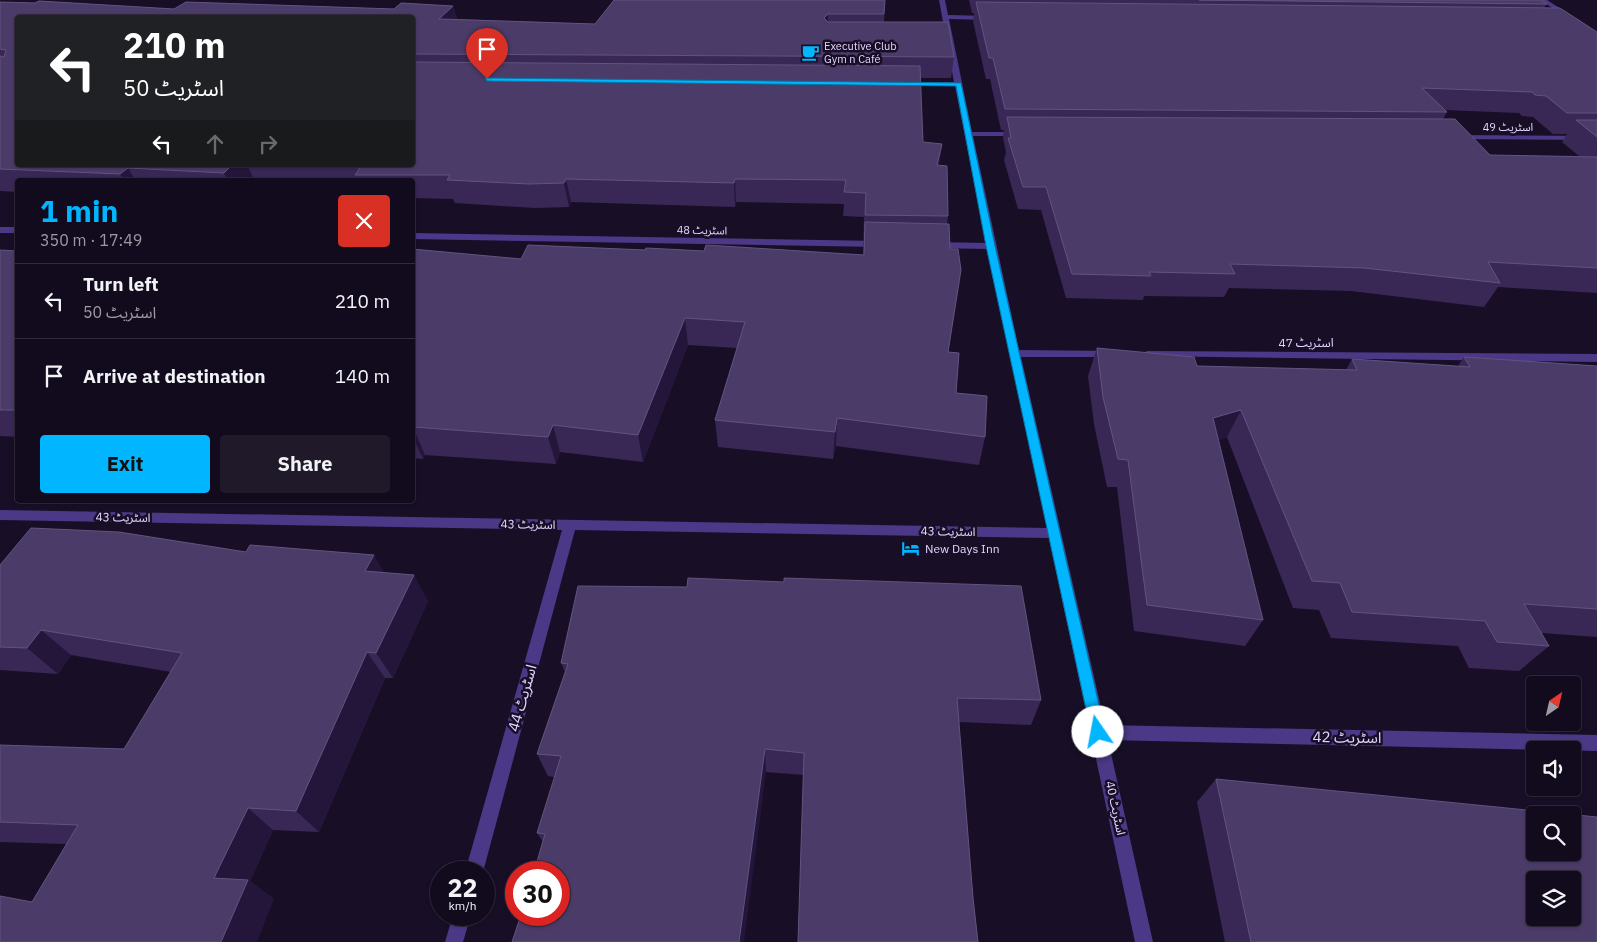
<!DOCTYPE html>
<html lang="en">
<head>
<meta charset="utf-8">
<style>
	:root { --surface:#120b1d; --page:#1f192a; --text:#f1f3f6; --muted:#9c9ba4; --line:#312b3b; --accent:#01b6ff }
	body { margin:0; font-family:"IBM Plex Sans","Noto Sans Arabic",sans-serif; background:var(--page); color:var(--text); height:100vh; display:flex; flex-direction:column; font-size:19px; white-space:nowrap }
	* { box-sizing:border-box; margin:0 }
	p { font-size:16px; color:var(--muted) }
	.icon { flex:none; width:28px; height:28px; fill:none; stroke:currentColor; stroke-width:2; stroke-linecap:round; stroke-linejoin:round }
	.map { position:relative; flex:1; overflow:hidden }
	.details { position:absolute; left:15px; top:178px; width:400px; height:325px; display:flex; flex-direction:column; background:var(--surface); border-radius:5px; box-shadow:0 1px 4px #0004,0 0 0 1px var(--line) }
	.details>* { flex:none }
	.hud { position:absolute; left:15px; top:15px; width:400px; height:152px; border-radius:5px; box-shadow:0 1px 4px #0004,0 0 0 1px var(--line); background:#202124; color:#fff; overflow:hidden }
	.needle { width:32px; rotate:34deg }
	.fabs { position:absolute; left:1526px; top:676px; display:grid; gap:10px }
	.fabs a { display:grid; place-items:center; width:55px; height:55px; border-radius:5px; background:var(--surface); box-shadow:0 1px 4px #0004,0 0 0 1px var(--line); font-size:25px }
	.speed { position:absolute; left:430px; top:861px; display:flex; gap:10px; font-size:25px; font-weight:700; text-align:center }
	.speed>* { display:grid; place-content:center; width:65px; height:65px; border-radius:50%; background:var(--surface); box-shadow:0 1px 4px #0004,0 0 0 1px var(--line); line-height:1 }
	.speed small { font-size:12px; font-weight:400 }
	.speed .limit { border:8px solid #d22; background:#fff; color:#111 }
	.pin { position:absolute; display:grid; place-items:center; width:42px; height:42px; color:#fff; margin:-51px -21px; border-radius:50% 50% 50% 0; rotate:-45deg; box-shadow:0 0 5px #0007 }
	.pin .icon { rotate:45deg }
	.me { position:absolute; width:55px; margin:-28px; rotate:348deg; stroke-linejoin:round; filter:drop-shadow(0 0 4px #0008) }
	.turn { display:flex; align-items:center; gap:18px; height:105px; padding:0 25px; font-size:22px }
	.turn .icon { width:65px; height:65px; stroke-width:2.5 }
	.turn b { display:block; font-size:35px; line-height:42px }
	.lanes { display:flex; align-items:center; height:48px; padding:0 25px; background:#0003; justify-content:center; gap:25px; direction:ltr }
	.lanes .off { opacity:.35 }
	.round { display:grid; place-items:center; flex:none; width:52px; height:52px; border-radius:5px; background:var(--page) }
	.summary { display:flex; align-items:center; justify-content:space-between; height:85px; padding:0 25px }
	h1 { font-size:30px; font-weight:700; line-height:38px; color:var(--accent) }
	.action { display:flex; gap:10px; margin-top:auto; padding:10px 25px }
	.action a { flex:1; height:58px; border-radius:5px; background:var(--accent); color:#111; font-size:20px; font-weight:700; line-height:58px; text-align:center }
	.action a+a { background:var(--page); color:var(--text) }
	ul { padding:0; list-style:none }
	li { display:flex; align-items:center; gap:15px; height:75px; padding:0 25px; border-top:1px solid var(--line) }
	li div { flex:1 }
	li b { display:block; font-size:19px }
	li em { font-style:normal }
	.map>svg:first-child { display:block }
	.lines { fill:none; stroke-linecap:round; stroke-linejoin:round }
	.street { fill:#4b3987; fill-rule:evenodd }
	.wall { fill:#392856; fill-rule:evenodd }
	.shaded-wall { fill:#24163b }
	.building { fill:#4b3b68; stroke:#635380; fill-rule:evenodd }
	.route { fill:#01b6ff; stroke:#0176a6 }
	.labels { text-anchor:middle; dominant-baseline:central; stroke-width:5; stroke-linejoin:round; paint-order:stroke }
	.far-poi-label { font-size:11px; fill:#e2d5ff; stroke:#180f27; text-anchor:start }
	.far-street-label { font-size:11px; fill:#e2d5ff; stroke:#180f27 }
	.street-label { font-size:12px; fill:#e2d5ff; stroke:#180f27 }
	.poi-label { font-size:12px; fill:#e2d5ff; stroke:#180f27; text-anchor:start }
	.near-street-label { font-size:15px; fill:#e2d5ff; stroke:#180f27 }
</style>
</head>
<body>
<div class="map">
<svg width="1597" height="942" viewBox="0 0 1597 942">
	<rect width="100%" height="100%" fill="#180f27"/>
	<g class="lines">
		<path class="street" d="M939,0H945L948,15L990,16L993,18L990,20L949,19L972,132H1019L1023,134L1019,136H973L1019,350L1112,351L1117,354L1112,357H1021L1105,725L1597,735V751L1108,740L1153,942H1135L1049,538L575,530L483,872H465L562,530L0,520V510L1047,528L988,249L932,248L927,245L932,242L986,243L955,86H905L901,84L905,82H954Z
			M1540,0H1547L1597,32V37Z
			M1453,135L1597,136V140L1456,139L1452,137Z
			M0,227H18V233H0Z
			M412,233L880,241L885,244L880,247L412,239Z
			M1147,351L1597,354V362L1143,356L1142,354Z
			M453,915H471L463,942H445Z"/>
	</g>
	<path class="wall" d="M614,0H885L884,22H948L954,57L951,78H920L923,142L942,144L939,165L947,166L948,216L947,224H949L950,249H958L961,270L948,352L959,353L956,393L987,396L985,437L979,465L836,446L833,459L718,447L715,420L737,348L688,345L643,462L560,452L556,464L425,455L423,459L412,458V249L521,259L528,245L645,250L646,248L704,251L706,245L863,255L864,217L843,216L844,204L736,202L735,207L571,202L569,207L535,208L455,203L453,199L412,198V180H265L254,179L253,180H18V192L0,191V2L35,3L39,1L174,9L186,2L394,9L401,3L453,6L457,19L595,24ZM18,18H412V165H18Z
		M969,0H1541L1547,4L1544,8L1597,32V293L1498,287L1484,307L1351,291L1229,288L1224,297L1144,296L1143,300L1066,298L1041,210L1018,209L1004,160L1006,152L1003,138L1004,130H1001L990,79H986L973,21L974,13H972ZM1445,110L1519,113L1522,116L1533,117L1553,134H1567L1562,142L1579,156L1490,155L1443,119L1447,112Z
		M0,250L18,251V437L0,436Z
		M1097,348L1197,366L1346,370L1352,359L1458,366L1464,357L1597,366V637L1542,633L1549,646L1519,671L1469,668L1458,646L1331,638L1319,610L1293,608L1227,437L1218,440L1263,620L1245,646L1134,631L1117,487H1107L1094,424L1088,376Z
		M0,565L384,573L428,601L393,678H385L319,832L273,830L250,881L274,899L32,902L66,844L0,842V745L124,749L171,672L71,655L58,674L0,670Z
		M578,586L1041,700L1031,725L959,722L804,775L766,772L543,842L537,833L555,777L548,776L537,754L565,672L561,663Z
		M1216,779L1597,942H1225L1197,802Z"/>
	<path class="shaded-wall" d="M453,6L459,26L439,19Z
		M828,14V34L824,18Z
		M942,144L939,167L937,165Z
		M232,165H247L254,179L253,180H227L224,173Z
		M128,168L135,180H124L120,174Z
		M566,179L571,202L569,207L564,183Z
		M735,179L736,202L735,207L734,183Z
		M685,318L688,345L643,462L638,435Z
		M1241,410L1227,437L1200,446L1213,418Z
		M837,418L836,446L833,459L835,432Z
		M553,425L560,452L556,464L548,437Z
		M413,427L425,455L423,459L412,435Z
		M374,555L389,581L365,571Z
		M414,575L428,601L393,678L376,653Z
		M41,630L71,655L58,674L27,648Z
		M367,652L385,678L319,832L296,811Z
		M765,749L766,772L744,942H739Z
		M248,808L273,830L250,881L274,899L257,942H221L214,878Z"/>
	<path class="building" d="M614,0H885L884,14H828L824,18L828,22H948L954,57L412,54V18H18V165H232L224,173L128,168L120,174L0,169V56L4,57L6,50L0,49V2L35,3L39,1L174,9L186,2L394,9L401,3L453,6L439,19L595,24Z
		M1199,0H1541L1547,4Z
		M976,2L1560,8L1597,32V113H1567L1546,96L1535,95L1532,92L1422,88L1447,112L1005,109L993,58H989Z
		M412,62L920,66L923,142L942,144L937,165L947,166L948,216L865,215L866,193L844,192L846,180L735,179L734,183L566,179L564,183L529,184L447,180L450,175H355L360,168L333,165H412Z
		M1007,117L1455,119L1490,155L1597,157V268L1488,262L1500,283L1364,268L1230,264L1235,274L1149,272L1151,276L1072,274L1046,187H1023L1008,138H1011Z
		M1576,120H1597V137Z
		M865,222L949,224L950,249H958L961,270L948,352L959,353L956,393L987,396L985,437L837,418L835,432L715,420L745,322L685,318L638,435L553,425L548,437L413,427L412,428V249L521,259L528,245L645,250L646,248L704,251L706,245L864,255Z
		M0,250L18,251V410H0Z
		M1097,348L1194,357L1197,366L1357,370L1352,359L1470,367L1464,357L1597,366V609L1524,604L1549,646L1497,642L1485,621L1352,612L1340,583L1312,581L1241,410L1213,418L1263,620L1147,605L1128,460L1118,459L1103,397Z
		M31,528L119,532L246,552L250,545L374,555L365,571L414,575L376,653L367,652L296,811L248,808L214,878L248,880L221,942H0V896L32,902L78,825L0,822V745L124,749L182,653L41,630L27,648L0,647V565Z
		M688,578L784,582V578L1021,586L1041,700L957,698L973,898L978,942H798L804,753L765,749L739,942H512L521,915H559V872H534L545,834L537,833L561,756L537,754L568,664L561,663L578,586L687,587Z
		M1216,779L1597,817V942H1251ZM1535,815H1572V852H1535ZM1535,880H1572V918H1535Z"/>
	<path class="route" d="M485,78L961,83L995,246L1105,732L1103,737L1098,739L1093,737L1091,732L986,246L956,86L487,81Z"/>
	<defs>
		<symbol id="cafe-bare" viewBox="-9 -9 18 18"><path d="M-5.5-4.5H6V0H3Q3 3.5 0 3.5H-2.5Q-5.5 3.5-5.5 0ZM3-3.2v2h1.7v-2ZM-6 4.5H4V6H-6Z" fill="#01b6ff" stroke="#180f27" stroke-width="2.5" paint-order="stroke"/></symbol>
		<symbol id="hotel-bare" viewBox="-9 -9 18 18"><path d="M-6-4.5h1.5V1H6V5H4.5V3h-9V5H-6ZM-4 0a1.8 1.8 0 1 1 3.6 0ZM.5 0V-2.5h3Q6-2.5 6 0Z" fill="#01b6ff" stroke="#180f27" stroke-width="2.5" paint-order="stroke"/></symbol>
	</defs>
	<g fill-rule="evenodd">
		<use href="#cafe-bare" x="798" y="40" width="25" height="25"/>
		<use href="#hotel-bare" x="898" y="536" width="25" height="25"/>
	</g>
	<g class="labels">
		<g class="far-poi-label">
			<text x="824" y="46">Executive Club<tspan x="824" dy="13">Gym n Café</tspan></text>
		</g>
		<g class="far-street-label">
			<text x="1508" y="127">اسٹریٹ 49</text>
			<text transform="translate(702 230) rotate(1)">اسٹریٹ 48</text>
		</g>
		<g class="street-label">
			<text x="1306" y="342">اسٹریٹ 47</text>
			<text transform="translate(123 517) rotate(1)">اسٹریٹ 43</text>
			<text transform="translate(528 524) rotate(1)">اسٹریٹ 43</text>
			<text transform="translate(948 531) rotate(1)">اسٹریٹ 43</text>
			<text transform="translate(1116 808) rotate(78)">اسٹریٹ 40</text>
		</g>
		<g class="poi-label">
			<text x="925" y="548">New Days Inn</text>
		</g>
		<g class="near-street-label">
			<text transform="translate(522 698) rotate(-74)">اسٹریٹ 44</text>
			<text transform="translate(1347 737) rotate(1)">اسٹریٹ 42</text>
		</g>
	</g>
</svg>
<div class="fabs">
<a><svg class="needle" viewBox="-14 -14 28 28"><path d="M0-13l5 13h-10z" fill="#e53935"/><path d="M0 13l5-13h-10z" fill="#9c9ba4"/></svg></a>
<a><svg class="icon" aria-label="sound" viewBox="0 0 24 24"><path d="M4 9h4l5-4v14l-5-4H4zM17 9q2 3 0 6"/></svg></a>
<a><svg class="icon" aria-label="search" viewBox="0 0 24 24"><circle cx="10" cy="10" r="6"/><path d="M15 15l6 6"/></svg></a>
<a><svg class="icon" aria-label="layers" viewBox="0 0 24 24"><path d="M12 4l9 5-9 5-9-5zM3 14l9 5 9-5"/></svg></a>
</div>
<div class="speed"><div>22<small>km/h</small></div><div class="limit">30</div></div>
<div class="pin" style="left:487px;top:79px;background:#d93025"><svg class="icon" aria-label="arrive" viewBox="0 0 24 24"><path d="M6 21V4h12l-3 4 3 4H6"/></svg></div>
<svg class="me" style="left:1098px;top:732px" viewBox="-20 -20 40 40"><circle r="19" fill="#fff"/><path d="M0-13L10 11 0 6-10 11z" fill="#01b6ff"/></svg>
<div class="hud">
<div class="turn"><svg class="icon" aria-label="left" viewBox="0 0 24 24"><path d="M17 20v-9H6M10 6l-5 5 5 5"/></svg><div><b>210 m</b>اسٹریٹ 50</div></div>
<div class="lanes"><svg class="icon" aria-label="left" viewBox="0 0 24 24"><path d="M17 20v-9H6M10 6l-5 5 5 5"/></svg><svg class="icon off" aria-label="ahead" viewBox="0 0 24 24"><path d="M12 20V5M6 11l6-6 6 6"/></svg><svg class="icon off" aria-label="right" viewBox="0 0 24 24"><path d="M7 20v-9h11M14 6l5 5-5 5"/></svg></div>
</div>
<section class="details">
<div class="summary"><div><h1>1 min</h1><p>350 m · 17:49</p></div><a class="round" style="background:#d93025;color:#fff"><svg class="icon" aria-label="close" viewBox="0 0 24 24"><path d="M6 6l12 12M18 6L6 18"/></svg></a></div>
<ul>
<li><svg class="icon" aria-label="left" viewBox="0 0 24 24"><path d="M17 20v-9H6M10 6l-5 5 5 5"/></svg><div><b>Turn left</b><p>اسٹریٹ 50</p></div><em>210 m</em></li>
<li><svg class="icon" aria-label="arrive" viewBox="0 0 24 24"><path d="M6 21V4h12l-3 4 3 4H6"/></svg><div><b>Arrive at destination</b></div><em>140 m</em></li>
</ul>
<div class="action"><a>Exit</a><a>Share</a></div>
</section>
</div>
</body>
</html>
